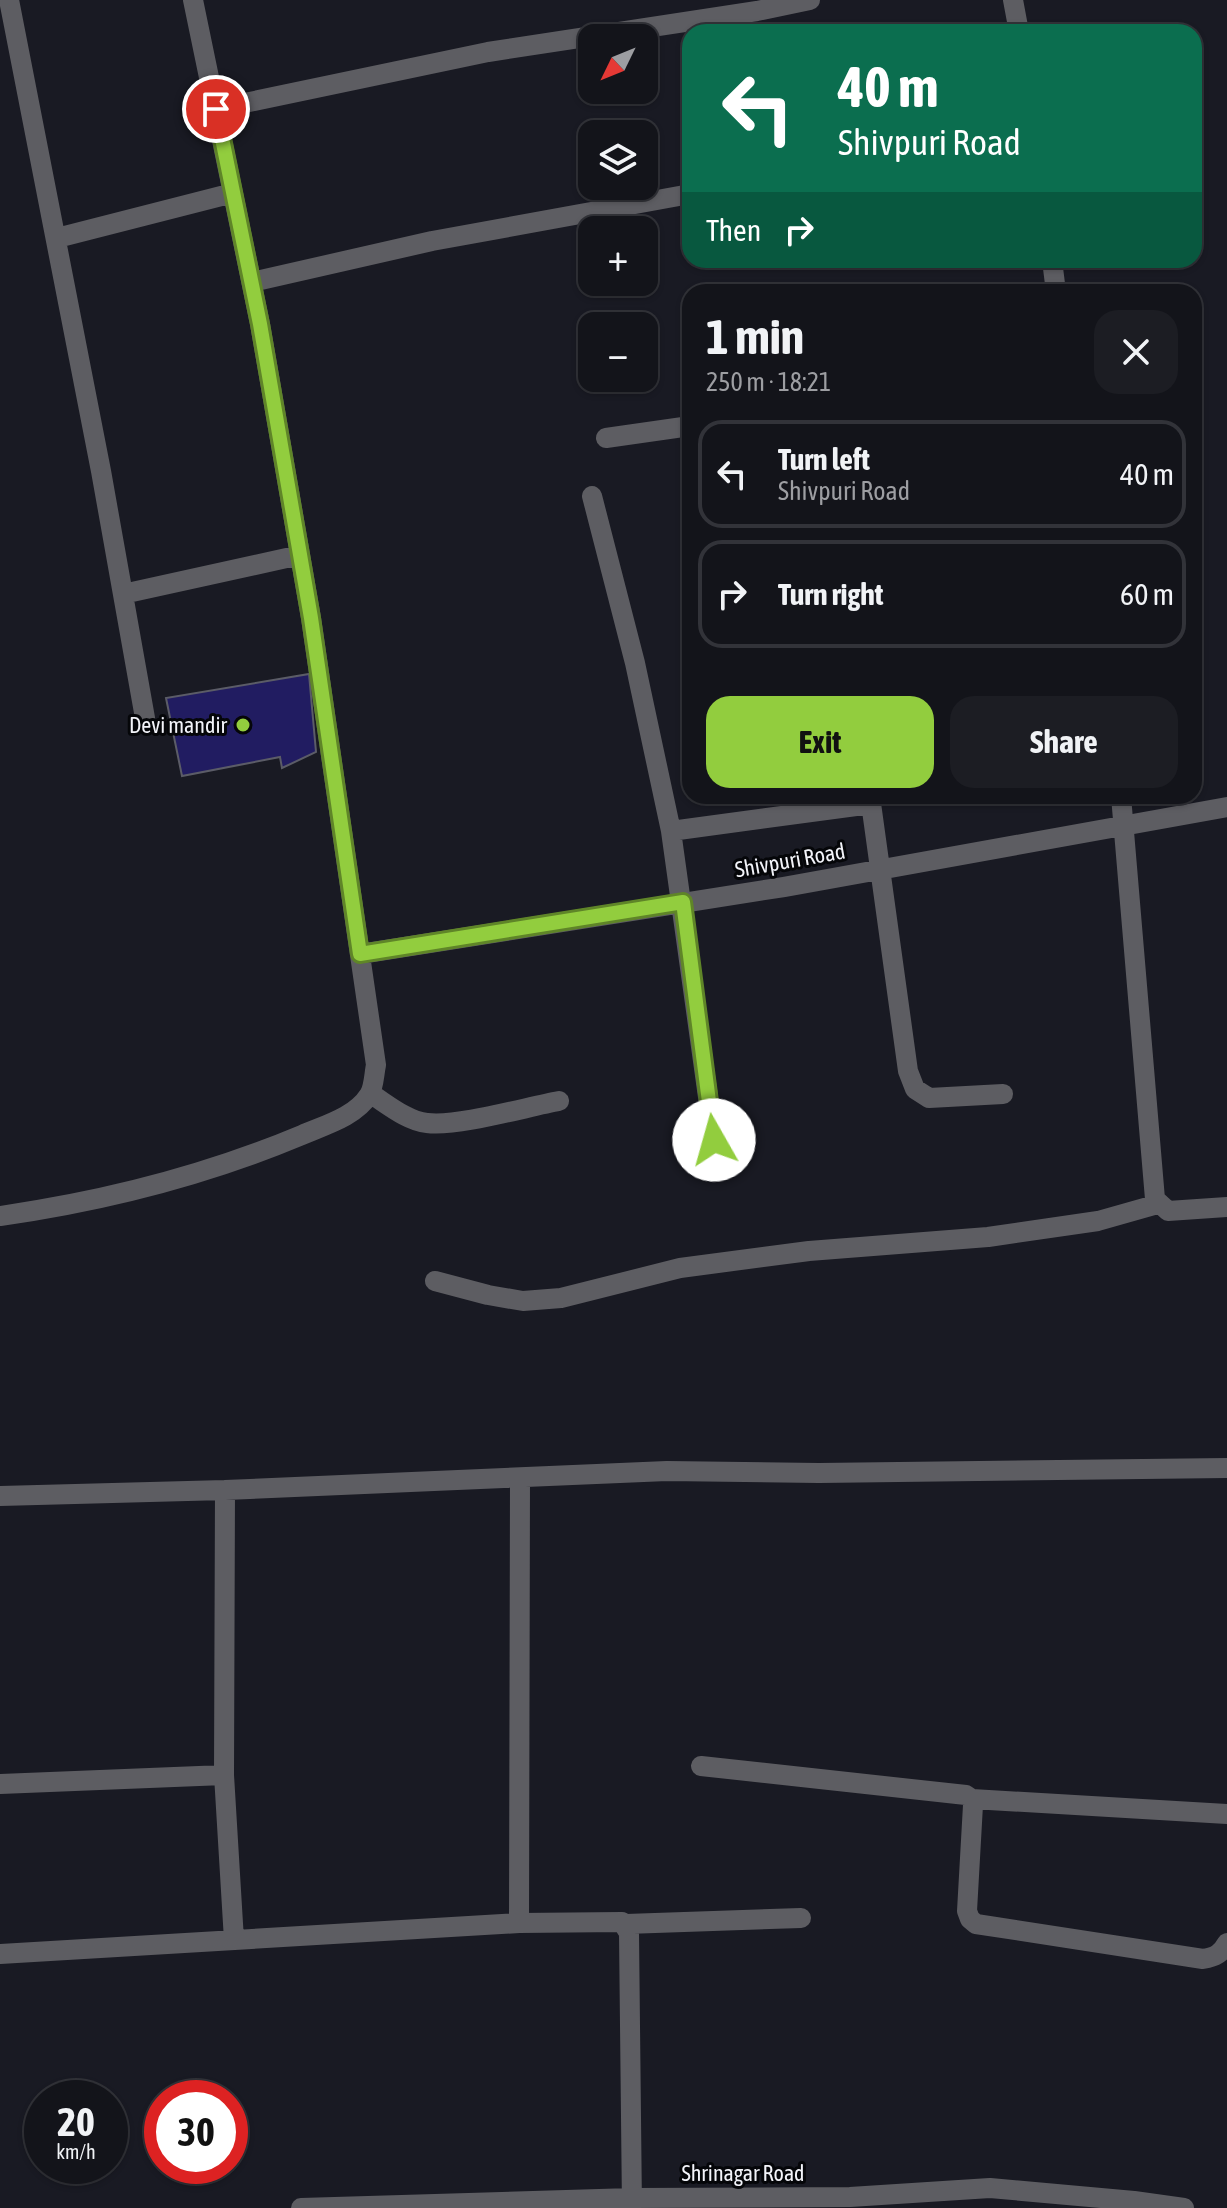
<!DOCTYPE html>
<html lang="en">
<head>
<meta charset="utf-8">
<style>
	:root { --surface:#13141a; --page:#1c1d23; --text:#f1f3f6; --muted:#9d9ea2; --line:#323339; --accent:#92cd3e }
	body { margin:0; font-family:"Asap Condensed",sans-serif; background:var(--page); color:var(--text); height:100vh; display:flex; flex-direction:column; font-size:30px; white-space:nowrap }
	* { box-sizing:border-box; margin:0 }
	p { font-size:26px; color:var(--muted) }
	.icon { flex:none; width:44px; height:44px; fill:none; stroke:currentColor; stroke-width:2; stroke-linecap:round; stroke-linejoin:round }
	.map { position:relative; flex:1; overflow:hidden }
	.details { position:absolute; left:682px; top:284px; width:520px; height:520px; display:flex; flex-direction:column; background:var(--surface); border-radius:24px; box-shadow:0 2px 6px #0004,0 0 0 2px var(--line) }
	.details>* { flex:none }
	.hud { position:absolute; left:682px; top:24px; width:520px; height:244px; border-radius:24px; box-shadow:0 2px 6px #0004,0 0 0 2px var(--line); background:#0b6e4f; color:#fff; overflow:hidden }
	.needle { width:52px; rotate:227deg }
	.controls { position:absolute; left:578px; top:24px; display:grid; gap:16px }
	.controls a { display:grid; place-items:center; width:80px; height:80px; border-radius:16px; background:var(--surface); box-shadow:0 2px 6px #0004,0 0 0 2px var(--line); font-size:40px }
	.speed { position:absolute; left:24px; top:2080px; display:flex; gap:16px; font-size:40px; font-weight:700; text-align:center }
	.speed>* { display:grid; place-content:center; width:104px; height:104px; border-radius:50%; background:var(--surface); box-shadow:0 2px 6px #0004,0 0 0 2px var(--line); line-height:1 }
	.speed small { font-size:20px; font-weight:400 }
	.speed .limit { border:12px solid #d22; background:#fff; color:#111 }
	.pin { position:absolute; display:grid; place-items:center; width:68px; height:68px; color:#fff; margin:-34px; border:4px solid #fff; border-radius:50%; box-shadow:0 2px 8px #0007 }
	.me { position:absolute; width:88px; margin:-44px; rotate:353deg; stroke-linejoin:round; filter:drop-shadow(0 0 6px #0008) }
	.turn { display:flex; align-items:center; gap:28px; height:168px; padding:0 24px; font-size:36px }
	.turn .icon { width:104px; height:104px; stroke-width:2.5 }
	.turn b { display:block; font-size:56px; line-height:68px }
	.then { display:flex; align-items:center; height:76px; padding:0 24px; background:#0003; gap:16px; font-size:30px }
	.round { display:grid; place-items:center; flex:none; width:84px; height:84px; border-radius:24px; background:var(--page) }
	.summary { display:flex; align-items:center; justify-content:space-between; height:136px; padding:0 24px }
	h1 { font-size:48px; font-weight:700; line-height:60px }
	.action { display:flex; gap:16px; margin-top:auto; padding:16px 24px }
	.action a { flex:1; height:92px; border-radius:24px; background:var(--accent); color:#111; font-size:32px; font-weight:700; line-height:92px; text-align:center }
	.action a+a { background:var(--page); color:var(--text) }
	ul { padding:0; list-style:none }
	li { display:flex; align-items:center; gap:24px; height:108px; margin:0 16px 12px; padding:0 8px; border:4px solid var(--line); border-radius:24px }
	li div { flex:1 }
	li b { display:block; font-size:30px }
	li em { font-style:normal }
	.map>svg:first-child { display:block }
	.building { fill:#211c61; stroke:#5b5c67; stroke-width:2 }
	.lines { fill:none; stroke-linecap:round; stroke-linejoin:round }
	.street { stroke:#5d5d62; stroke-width:20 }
	.route-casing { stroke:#5f8528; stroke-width:20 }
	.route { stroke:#92cd3e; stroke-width:14 }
	.poi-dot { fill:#92cd3e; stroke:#050609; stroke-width:3 }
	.labels { text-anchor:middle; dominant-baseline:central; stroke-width:6; stroke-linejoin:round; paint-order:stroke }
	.poi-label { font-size:22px; fill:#f3f4fa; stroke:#050609; text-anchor:end }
	.street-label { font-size:22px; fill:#f3f4fa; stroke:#050609 }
</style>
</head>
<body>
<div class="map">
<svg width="1227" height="2208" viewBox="0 0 1227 2208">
	<rect width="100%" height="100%" fill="#191a23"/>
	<path class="building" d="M309,674L316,752L282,768L280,757L182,776L166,698Z"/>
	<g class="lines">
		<path class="street" d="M9,0L101,471L145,718
			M1013,0L1019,32
			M216,109L488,52L757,11L810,0
			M57,238L233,193
			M1052,260L1056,292
			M252,282L432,241L690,194
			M606,438L690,426
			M592,496L635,663L671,831L714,1140
			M123,594L300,555
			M870,796L908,1071L915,1089L929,1098L1003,1094
			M1121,796L1155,1199L1168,1211L1227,1207
			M671,831L871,804
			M360,954L784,887L1227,807
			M371,1094C387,1104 407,1121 427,1123C458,1127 526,1107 559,1101
			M0,1216C105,1201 204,1176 302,1135C325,1125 355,1117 369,1095C374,1088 374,1074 376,1065L311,618L260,324L193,0
			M435,1281L488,1295L523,1301L561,1298L680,1268L809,1251L988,1237L1098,1221L1158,1204
			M225,1490L667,1471L819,1473L1227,1468
			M0,1496L225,1490L224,1775L234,1940
			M701,1766L966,1795L972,1799L973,1805L967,1911L970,1919L976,1924L1203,1959C1215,1957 1221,1954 1227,1943
			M0,1784L224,1775
			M972,1799L1227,1814
			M519,1923L520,1478
			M626,1924L801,1918
			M0,1954L519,1923L622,1922L629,1933L632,2208
			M301,2208L632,2198L850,2197L990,2188L1134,2201L1184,2208"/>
	</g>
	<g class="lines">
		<defs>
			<path id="route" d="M216,109L260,324L311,618L360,954L683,902L714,1140"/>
		</defs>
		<use href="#route" class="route-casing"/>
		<use href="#route" class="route"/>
	</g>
	<circle class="poi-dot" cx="243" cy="725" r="8"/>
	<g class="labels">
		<g class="poi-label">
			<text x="227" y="725">Devi mandir</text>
		</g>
		<g class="street-label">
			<text transform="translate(790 860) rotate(-10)">Shivpuri Road</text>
			<text x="743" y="2173">Shrinagar Road</text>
		</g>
	</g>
</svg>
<div class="controls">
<a><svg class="needle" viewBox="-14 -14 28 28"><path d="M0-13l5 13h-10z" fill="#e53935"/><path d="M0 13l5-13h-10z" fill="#9d9ea2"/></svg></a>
<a><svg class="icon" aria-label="layers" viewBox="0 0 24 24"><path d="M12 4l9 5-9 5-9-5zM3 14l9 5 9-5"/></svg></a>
<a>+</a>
<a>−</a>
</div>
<div class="speed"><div>20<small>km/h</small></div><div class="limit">30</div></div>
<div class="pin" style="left:216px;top:109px;background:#d93025"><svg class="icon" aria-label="arrive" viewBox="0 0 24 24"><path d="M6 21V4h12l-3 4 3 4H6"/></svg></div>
<svg class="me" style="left:714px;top:1140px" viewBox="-20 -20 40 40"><circle r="19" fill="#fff"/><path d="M0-13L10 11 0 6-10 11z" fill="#92cd3e"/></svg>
<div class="hud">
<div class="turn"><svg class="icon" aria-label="left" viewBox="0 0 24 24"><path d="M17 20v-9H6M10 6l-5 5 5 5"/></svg><div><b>40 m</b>Shivpuri Road</div></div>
<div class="then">Then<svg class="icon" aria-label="right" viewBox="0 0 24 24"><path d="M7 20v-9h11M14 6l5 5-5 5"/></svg></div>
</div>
<section class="details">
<div class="summary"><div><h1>1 min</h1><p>250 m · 18:21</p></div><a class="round"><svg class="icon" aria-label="close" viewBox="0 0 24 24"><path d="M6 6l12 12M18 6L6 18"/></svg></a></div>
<ul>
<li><svg class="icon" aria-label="left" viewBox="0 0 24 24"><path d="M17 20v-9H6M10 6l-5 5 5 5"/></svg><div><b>Turn left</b><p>Shivpuri Road</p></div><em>40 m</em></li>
<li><svg class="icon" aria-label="right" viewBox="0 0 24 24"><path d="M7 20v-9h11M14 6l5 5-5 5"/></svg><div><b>Turn right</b></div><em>60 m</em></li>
</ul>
<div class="action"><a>Exit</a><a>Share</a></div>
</section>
</div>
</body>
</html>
